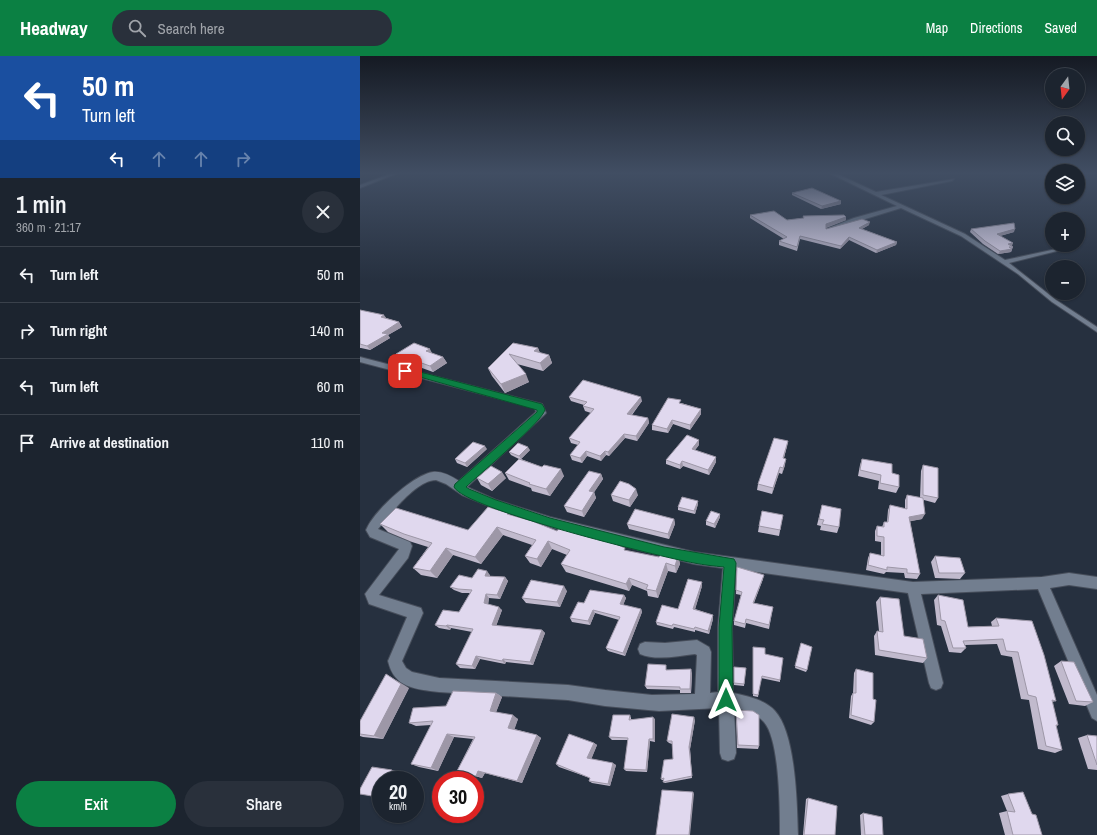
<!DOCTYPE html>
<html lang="en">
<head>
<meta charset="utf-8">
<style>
	:root { --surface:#1c242f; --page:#29303b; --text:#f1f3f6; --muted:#a0a4aa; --line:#3a414b; --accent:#0b8043 }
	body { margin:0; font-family:"Archivo Narrow",sans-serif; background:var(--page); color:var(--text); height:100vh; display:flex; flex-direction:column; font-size:15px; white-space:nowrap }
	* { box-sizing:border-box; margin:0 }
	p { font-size:13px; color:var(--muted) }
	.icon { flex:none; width:22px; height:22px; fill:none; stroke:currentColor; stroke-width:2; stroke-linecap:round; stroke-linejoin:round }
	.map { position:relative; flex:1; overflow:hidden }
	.sheet { display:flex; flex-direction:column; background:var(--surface); width:360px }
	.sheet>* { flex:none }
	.banner { background:#1a4fa0; color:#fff; overflow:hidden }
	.needle { width:26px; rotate:195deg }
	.buttons { position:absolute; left:685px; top:12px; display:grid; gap:8px }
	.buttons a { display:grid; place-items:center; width:40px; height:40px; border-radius:50%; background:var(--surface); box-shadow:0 1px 3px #0004,0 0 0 1px var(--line); font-size:20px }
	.speed { position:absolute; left:12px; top:715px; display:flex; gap:8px; font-size:20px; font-weight:700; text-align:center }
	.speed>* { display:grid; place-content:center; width:52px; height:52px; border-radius:50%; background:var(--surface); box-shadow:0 1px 3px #0004,0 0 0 1px var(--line); line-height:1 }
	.speed small { font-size:10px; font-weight:400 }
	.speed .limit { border:6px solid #d22; background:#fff; color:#111 }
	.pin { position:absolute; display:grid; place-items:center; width:34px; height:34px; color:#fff; margin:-17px; border-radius:8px; box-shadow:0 2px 6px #0006 }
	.me { position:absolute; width:44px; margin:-22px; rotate:0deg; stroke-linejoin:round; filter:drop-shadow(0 0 3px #0008) }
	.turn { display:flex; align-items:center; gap:14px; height:84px; padding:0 16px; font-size:18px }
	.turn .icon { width:52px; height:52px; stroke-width:2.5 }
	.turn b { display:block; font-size:28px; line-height:34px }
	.lanes { display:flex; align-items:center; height:38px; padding:0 16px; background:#0003; justify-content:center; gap:20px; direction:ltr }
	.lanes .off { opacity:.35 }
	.round { display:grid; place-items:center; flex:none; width:42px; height:42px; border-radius:21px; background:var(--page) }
	.head { display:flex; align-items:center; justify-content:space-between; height:68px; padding:0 16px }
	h1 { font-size:24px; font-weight:600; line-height:30px }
	.primary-button { display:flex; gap:8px; margin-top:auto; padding:8px 16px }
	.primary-button a { flex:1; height:46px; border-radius:24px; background:var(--accent); color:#fff; font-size:16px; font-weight:600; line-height:46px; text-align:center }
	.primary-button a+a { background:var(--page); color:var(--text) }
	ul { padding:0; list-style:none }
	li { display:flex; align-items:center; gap:12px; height:56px; padding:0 16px; border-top:1px solid var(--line) }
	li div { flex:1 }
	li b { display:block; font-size:15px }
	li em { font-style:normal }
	header { display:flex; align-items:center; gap:24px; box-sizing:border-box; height:56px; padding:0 20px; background:var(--accent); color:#fff }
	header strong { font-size:19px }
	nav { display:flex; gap:22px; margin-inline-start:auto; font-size:14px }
	.search { width:280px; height:36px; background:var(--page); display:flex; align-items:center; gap:10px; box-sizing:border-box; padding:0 14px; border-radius:22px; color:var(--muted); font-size:15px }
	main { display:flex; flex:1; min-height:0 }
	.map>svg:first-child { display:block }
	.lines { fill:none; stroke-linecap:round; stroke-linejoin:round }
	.stream { stroke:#2b7086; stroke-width:1.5 }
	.minor-casing { stroke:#474e5b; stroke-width:2 }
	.minor { fill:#727e8f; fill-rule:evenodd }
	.wall { fill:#c1bacd }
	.shaded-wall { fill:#9d97a7 }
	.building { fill:#e0d8ee; stroke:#9d97a7 }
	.route { fill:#0b8043; stroke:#07532c }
</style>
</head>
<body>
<header>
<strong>Headway</strong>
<div class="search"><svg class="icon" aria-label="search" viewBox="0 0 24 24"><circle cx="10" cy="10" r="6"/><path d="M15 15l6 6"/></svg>Search here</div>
<nav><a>Map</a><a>Directions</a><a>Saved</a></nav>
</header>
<main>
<section class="sheet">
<div class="banner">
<div class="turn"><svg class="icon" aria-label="left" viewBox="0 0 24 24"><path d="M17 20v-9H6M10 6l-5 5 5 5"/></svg><div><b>50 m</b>Turn left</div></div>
<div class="lanes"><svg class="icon" aria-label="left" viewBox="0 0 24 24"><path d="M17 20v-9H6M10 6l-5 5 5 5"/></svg><svg class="icon off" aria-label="ahead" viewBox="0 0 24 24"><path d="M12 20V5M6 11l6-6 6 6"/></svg><svg class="icon off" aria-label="ahead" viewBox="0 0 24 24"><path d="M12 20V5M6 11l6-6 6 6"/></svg><svg class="icon off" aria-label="right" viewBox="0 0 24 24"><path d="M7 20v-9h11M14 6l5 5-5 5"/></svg></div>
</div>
<div class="head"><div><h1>1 min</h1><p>360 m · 21:17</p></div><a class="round"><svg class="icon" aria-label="close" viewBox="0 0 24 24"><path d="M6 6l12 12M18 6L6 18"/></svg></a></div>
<ul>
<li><svg class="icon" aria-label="left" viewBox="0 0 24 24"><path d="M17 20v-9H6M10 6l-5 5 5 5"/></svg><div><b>Turn left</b></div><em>50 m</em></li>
<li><svg class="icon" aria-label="right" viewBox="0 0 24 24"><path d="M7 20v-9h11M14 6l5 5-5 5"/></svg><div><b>Turn right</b></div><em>140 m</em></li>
<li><svg class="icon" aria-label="left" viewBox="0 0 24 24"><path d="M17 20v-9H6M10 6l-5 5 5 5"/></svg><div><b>Turn left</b></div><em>60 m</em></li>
<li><svg class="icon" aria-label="arrive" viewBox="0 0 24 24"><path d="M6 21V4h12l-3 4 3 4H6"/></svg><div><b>Arrive at destination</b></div><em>110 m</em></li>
</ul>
<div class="primary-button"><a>Exit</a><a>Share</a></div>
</section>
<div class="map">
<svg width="737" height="779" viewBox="0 0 737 779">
	<rect width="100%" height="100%" fill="#26303f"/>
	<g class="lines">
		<path class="stream" d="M18,123L34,116"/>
		<defs>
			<path id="minor" d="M35,116H41L0,132V129Z
				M467,116H473L516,136L594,123L592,125L521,139L605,178L645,204L701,192V194L649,207L696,244L737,271V276L692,246L658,218L601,180L541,152L466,175V173L494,162L537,150Z
				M0,301L182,348L186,357L184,359L107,431L136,444L190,461L334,496L553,526L682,521L709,517L737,521V533L709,529L690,532L737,639V665L732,662L678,533L561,538L583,627L581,632L576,634L571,632L569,627L548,537L376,513L372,571L373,637C388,640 405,644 415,655C436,678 437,749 438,779H420C420,755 420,684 404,666C396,657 386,654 374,652L376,697L374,703L368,705L362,703L360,697L359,652L299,655L245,650L208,644L79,636C55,633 34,632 28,605L47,561L9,548L5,538L39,493L10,481L6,474L8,470C17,453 53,419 73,416C82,415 91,420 99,425L176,356L175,352L0,306ZM76,424L86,428L102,439L129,450L190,471L334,508L363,512L358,571V636L350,637L351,596L349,591L337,584L305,587L285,586L280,588L278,593L280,598C296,605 318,600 335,598L337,599L335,638L292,639L245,634L208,629L79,622L52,616L46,612L42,605L63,557L61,552L19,539L48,502L52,490L50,486L18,473C30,459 56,424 76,424Z"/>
		</defs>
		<use href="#minor" class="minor-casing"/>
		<use href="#minor" class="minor"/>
	</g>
	<path class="wall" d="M432,137L481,145V148L461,153L432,139Z
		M390,159L427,164L443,162V160L486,164L466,172V173L509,169L502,173L537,186L536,189L516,197L489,184L480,193L440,183L437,195L419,189V185L424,183L390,162Z
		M611,173L654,176L640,180L653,191L651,196L638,198L623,188L610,176Z
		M0,254L39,266L42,271L28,279L30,282L10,294L1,292H0Z
		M153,287L178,292L180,297L189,299L192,307L183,315L157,308L169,326L145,337L132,320L128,312Z
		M36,298L83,301L87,307L73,316L40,304Z
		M209,341L282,345L272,359L288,362L289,367L277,385L265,382L249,400L246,399L241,405L227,400L222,407L212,404L210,399L218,389L211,387L209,382L231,357L225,355L223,350L224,349L211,345Z
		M321,347L341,353V358L330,374L313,368L308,377L292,374V369Z
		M428,385L424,402L425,409L422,418L419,417L412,438L397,434L398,428Z
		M339,389L335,394L356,406L349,419L323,410L320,413L306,408V404Z
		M127,393L107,411L97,407L95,403Z
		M170,394L161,403L204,420L190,440L172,435L171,432L149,424L145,417L159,403L151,399L149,396Z
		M502,403L532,417L539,431L536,437L518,433L519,425L498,420L500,409Z
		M563,409L578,442L575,447L564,444L562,463L550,465L560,518L557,523L545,522L544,517L526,516L524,518L506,514L508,502L510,497L521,500V486L515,485V475L517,470L522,471L524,466H527L528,454L530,449L545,453V444L547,439L560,442L561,415Z
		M241,418L243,423L234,436L236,442L224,461L207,456L204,450Z
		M117,422H146L132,435L121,429Z
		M251,439H278L270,451L253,445Z
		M338,448L335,458L318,454V451Z
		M462,449L479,471L477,477L460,474L461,470L457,469Z
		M148,457L150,459L197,475L218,477L266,495L299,501L318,500L320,508L316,517L308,515L298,542L288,540L287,535L272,529L269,535L206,516L201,508L207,499L192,493L181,511L170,507L165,500L172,489L143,479L121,508L93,499L77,522L61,519L53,512L68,491L52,486L28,476L20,468L108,474Z
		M360,458V461L355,472L346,469V465Z
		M423,459L419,480L398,476L399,470Z
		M314,463L315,468L309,483L269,473L267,468Z
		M575,500L605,517L600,523L575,522L571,506Z
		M377,511L403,523L394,547L413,551L409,573L386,567L385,572L374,569V565L381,539L376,538Z
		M130,519V520L145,521L148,525L140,543L129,542L128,548L142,554L136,570L182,574L185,577L173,609L146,606L145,608L120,603L115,613L100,612L96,608L112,576L91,572L90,574L79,572L75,569L99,556L110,537H102L94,534L90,531L112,522Z
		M342,530L335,553L353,559V563L349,578L335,574V576L314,571L313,573L297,569L296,566L318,553Z
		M207,535L200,551L166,547L162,542Z
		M264,539L266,542L263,549L281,553L282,556L265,600L248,595L246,592L259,564L235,557L230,569L212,566L210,562L224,547Z
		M578,539L608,571L632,570L631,566L636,562L696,645L692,646L698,669L696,670L702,694L695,697L678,693L669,644L661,643L652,601L641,599L637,588L605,589L606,592L601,597L589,596L581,570L577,569L574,544Z
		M520,541L544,580L567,602L563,607L515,599L514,580L517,575H519L516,546Z
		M441,587L447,614L446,616L435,612Z
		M393,593L405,598L420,624V626L401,622L398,641L393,640Z
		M701,605L733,646L725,650L709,648L694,610Z
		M374,611L386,612L384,630L374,629Z
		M308,613L307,614L332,617L331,637H320V634L287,633L285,630Z
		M496,613L513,643L514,666L511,669L489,662L491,640L493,637L494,617Z
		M49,632L23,683L3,681L0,680V665Z
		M136,637L142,641L136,656L158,663L154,673L177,679L181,682L162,727L125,717L122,722L97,715L113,683L94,681L78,715L59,711L51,708L71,669L56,670L49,667L86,650Z
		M376,654L399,690L398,693L377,692Z
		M270,659L271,662V663H295V686L290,685L287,716L266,715L264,713L268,684H252L249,681Z
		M335,664L330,693L332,722L305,727L303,726V724H302L301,723L313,703L312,688L309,687L307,685Z
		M727,679L737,680V714L728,713L718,682Z
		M234,687L237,689L231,703L256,709L250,730L232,727L229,725L230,722L199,711L196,708Z
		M648,738L672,758L682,779H645L639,757L647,755L641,740Z
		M448,742L475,779H443L446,743Z
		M503,757L523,779H501L500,759Z"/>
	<path class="shaded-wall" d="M481,145V148L461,153L462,150Z
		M486,161V164L465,172L466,168Z
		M510,166L509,169L498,175L499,172Z
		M655,173L654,176L636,181L637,178Z
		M489,181V184L480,193L481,190Z
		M537,186L536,189L516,197L517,194Z
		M653,187L652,190L647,191L648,188Z
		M652,193L651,196L638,198L640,195Z
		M24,259L27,263L21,261Z
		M39,266L42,271L28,279L30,282L10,294L7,290L22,277Z
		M178,292L181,300L174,295Z
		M70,293L73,299L66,295Z
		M189,299L192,307L183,315L180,307Z
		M83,301L87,307L73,316L70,310Z
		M166,318L169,326L145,337L141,328Z
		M281,341L282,345L268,363L267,358Z
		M341,353V358L330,374V369Z
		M288,362L289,367L277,385L276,380Z
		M312,364L313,368L308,377L307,373Z
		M264,378L265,382L249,400L248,396Z
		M339,384V389L332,398V393Z
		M428,385L427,391L422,408L423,402Z
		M125,390L127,393L107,411L105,407Z
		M168,391L170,394L161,403L159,400Z
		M226,395L227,400L222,407L220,402Z
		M245,395L246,399L241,405L240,400Z
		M356,401V406L349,419L348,414Z
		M426,403L425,409L422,418L423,412Z
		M322,405L323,410L320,413V409Z
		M420,411L419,417L412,438L413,432Z
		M201,413L204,420L190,440L186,433Z
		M142,416L146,422L132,435L128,428Z
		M241,418L243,423L231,441L229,435Z
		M276,433L278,439L270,451L269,444Z
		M234,436L236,442L224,461L222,455Z
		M338,445V448L335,458L334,455Z
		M360,458V461L355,472L354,468Z
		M565,458L562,463L547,466L549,461Z
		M314,463L315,468L309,483L308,478Z
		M137,471L143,479L121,508L115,501Z
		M188,485L192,493L181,511L177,503Z
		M86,492L93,499L77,522L70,515Z
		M318,500L320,508L316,517L315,510Z
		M306,507L308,515L298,542L296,535Z
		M127,515L130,519L128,523L125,520Z
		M404,519L403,523L392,551L393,547Z
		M145,521L148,525L140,543L137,539Z
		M269,522L272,529L269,535L266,528Z
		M342,526V530L334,557L333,553Z
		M204,530L207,535L200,551L197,546Z
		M126,538L129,542L128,550L124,547Z
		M264,539L266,542L262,552L260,548Z
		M139,551L142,554L135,573L132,569Z
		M281,553L282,556L265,600L263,597Z
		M233,554L235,557L230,569L228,565Z
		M353,559V563L349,578L348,575Z
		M87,569L91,572L90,574L86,570Z
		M182,574L185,577L173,609L170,606Z
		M116,600L120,603L115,613L112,610Z
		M143,603L146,606L145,608L142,605Z
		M331,613L332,617L331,637L330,633Z
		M26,618L49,632L23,683L14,680Z
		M136,637L142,641L135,659L130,655Z
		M153,659L158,663L154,675L148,672Z
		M293,661L295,663V686L293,683Z
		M334,661L335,664L330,693L332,722V720L329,691Z
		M87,678L94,681L78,715L71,712Z
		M177,679L181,682L162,727L157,725Z
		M289,683L290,685L287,716L286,714Z
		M234,687L237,689L231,704L227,702Z
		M253,707L256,709L250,730L248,728Z
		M32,714L41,716L37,724H27Z
		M118,715L125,717L122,722L116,720Z
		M21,736V741H18Z
		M333,736L334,738L330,779H329Z"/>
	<path class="building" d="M452,132L481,145L462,150L432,137Z
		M414,155L427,164L444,162L443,160L484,159L486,161L466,168V173L502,163L510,166L499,172L537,186L517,194L489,181L481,190L440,180L437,191L419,185L427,181L390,159Z
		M654,167L655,173L637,178L653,187L648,188L653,191H649L652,193L640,195L625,185L611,173Z
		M0,254L24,259L21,261L39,266L22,277L28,278L7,290L0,288Z
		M54,287L70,293L66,295L83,301L70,310L36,298Z
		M153,287L178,292L174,295L189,299L180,307L149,298L166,318L141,328L128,312Z
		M223,324L281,341L267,358L288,362L276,380L264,378L248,396L245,395L240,400L226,395L220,402L210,399L220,386L209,382L234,353L223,350L227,346L209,341Z
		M308,342L321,344L319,347L341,353L330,369L312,364L307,373L292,369Z
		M327,379L339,384L332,393L356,401L348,414L322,405L320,409L306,404Z
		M414,382L428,385L423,402L426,403L423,412L420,411L413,432L398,428Z
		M113,386L125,390L105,407L95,403Z
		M158,387L168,391L159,400L149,396Z
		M159,403L182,411L184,409L201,413L186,433L169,428L170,427L145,417Z
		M502,403L532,408V417L539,419V431L520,427L521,419L500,414Z
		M563,409L578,412V442L563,439Z
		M131,410L142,416L128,428L117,422Z
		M229,415L241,418L229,435L234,436L222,455L204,450Z
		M260,425L269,428L276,433L269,444L251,439Z
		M547,439L563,442L565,458L549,461L560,518L547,517V513L527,511V514L508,509L510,497L524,500V481L517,480V470L524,471V466H528L530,449L547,453Z
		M322,441L338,445L334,455L318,451Z
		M462,449L481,453L479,471L462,468L464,464L459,463Z
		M128,451L148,457L147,458L172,465L197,475L201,470L218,477V476L237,480L265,492L264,494L299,501L301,496L318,500L315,510L306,507L296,535L286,533L288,529L269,522L266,528L201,508L210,494L188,485L177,503L165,500L176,484L137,471L115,501L86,492L70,515L53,512L72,487L44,478L20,468L36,452L108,474Z
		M275,453L314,463L308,478L267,468Z
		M351,455L360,458L354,468L346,465Z
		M402,455L423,459L420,474L399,470Z
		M575,500L600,502L605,517H579Z
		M377,511L404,519L393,547L413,551L409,569L386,563L385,568L374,565L382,536L376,534Z
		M118,513L127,515L125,520L145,521L137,539L126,538L124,547L139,551L132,569L182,574L170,606L143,603L142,605L116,600L112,610L96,608L113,573L87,569L86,570L75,569L83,554L99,556L112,534L98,533L90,531L99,519L112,522Z
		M328,523L342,526L333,553L353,559L348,575L335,571L334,573L313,568L312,570L296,566L302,549L318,553Z
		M171,524L204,530L197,546L162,542Z
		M230,534L264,539L260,548L281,553L263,597L246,592L260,561L233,554L228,565L210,562L218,546L224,547Z
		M578,539L603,544L608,571L639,570L636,562L672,565L684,599L696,645L692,644L698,669H696L702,694L686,690L676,641L668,639L658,596L646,595L643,583L603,585L606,592H593L585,565L581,564Z
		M520,541L539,543L544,580L563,583L567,602L519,594L517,575L523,576Z
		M441,587L452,591L447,614L435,610Z
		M393,591L405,592V598L423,602L420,624L402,620L398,639L393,638Z
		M701,605L714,606L733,646L716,645Z
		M288,608L306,609V614L331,613L330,633H320V631L285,630Z
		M374,611L386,612L384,628L374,627Z
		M496,613L513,617V643L516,644L514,666L491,659L493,637H496Z
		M26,618L41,628L14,680L0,678V665Z
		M93,635L136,637L130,655L153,659L148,672L177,679L157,725L118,715L116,720L97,715L115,681L87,678L71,712L51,708L73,665L49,667L53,652L86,650Z
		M376,654L393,655L399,659V690L378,689Z
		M312,658L334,661L329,691L332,720L303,726L304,722L301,723L304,704L313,703L312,685H307Z
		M253,659H270L269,664L293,661V683H289L286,714L264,713L268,682L249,681Z
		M209,678L234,687L227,702L253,707L248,728L229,725L230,722L196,708Z
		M727,679L737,680V709Z
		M12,711L32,714L27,724H21V736L18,741L0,738V733Z
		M302,734L333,736L329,779H296Z
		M663,736L672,758L676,759L682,779H653L647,755L655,756L648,738Z
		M448,742L477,750L475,779H444Z
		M503,757L522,761L523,779H505Z"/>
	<linearGradient id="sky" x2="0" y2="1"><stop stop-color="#151a23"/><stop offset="0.52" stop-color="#414e63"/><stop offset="1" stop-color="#414e63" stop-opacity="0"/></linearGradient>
	<rect width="737" height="225" fill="url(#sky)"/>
	<path class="route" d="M45,312L182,348L185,353C186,363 117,420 106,431L109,433L136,444L190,462L304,491L374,503L376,507L372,571L373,644L371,649L366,651L361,649L359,644V571L364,511C354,510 344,509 334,507C301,501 105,453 94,431L95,428L177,356V354L42,316L41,315Z"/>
</svg>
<div class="buttons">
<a><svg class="needle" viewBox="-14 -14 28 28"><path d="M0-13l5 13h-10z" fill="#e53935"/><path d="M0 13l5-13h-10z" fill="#a0a4aa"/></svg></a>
<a><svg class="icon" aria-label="search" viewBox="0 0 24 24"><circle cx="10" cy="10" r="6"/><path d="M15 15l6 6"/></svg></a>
<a><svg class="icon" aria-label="layers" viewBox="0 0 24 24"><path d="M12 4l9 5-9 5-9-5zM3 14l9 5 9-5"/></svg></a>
<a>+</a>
<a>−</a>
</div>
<div class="speed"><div>20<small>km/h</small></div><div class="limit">30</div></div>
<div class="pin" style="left:45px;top:315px;background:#d93025"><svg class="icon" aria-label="arrive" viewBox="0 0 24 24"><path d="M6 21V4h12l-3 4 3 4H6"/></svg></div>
<svg class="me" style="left:366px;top:644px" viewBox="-20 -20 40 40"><path d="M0-17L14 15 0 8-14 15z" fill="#0b8043" stroke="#fff" stroke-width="4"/></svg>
</div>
</main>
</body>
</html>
